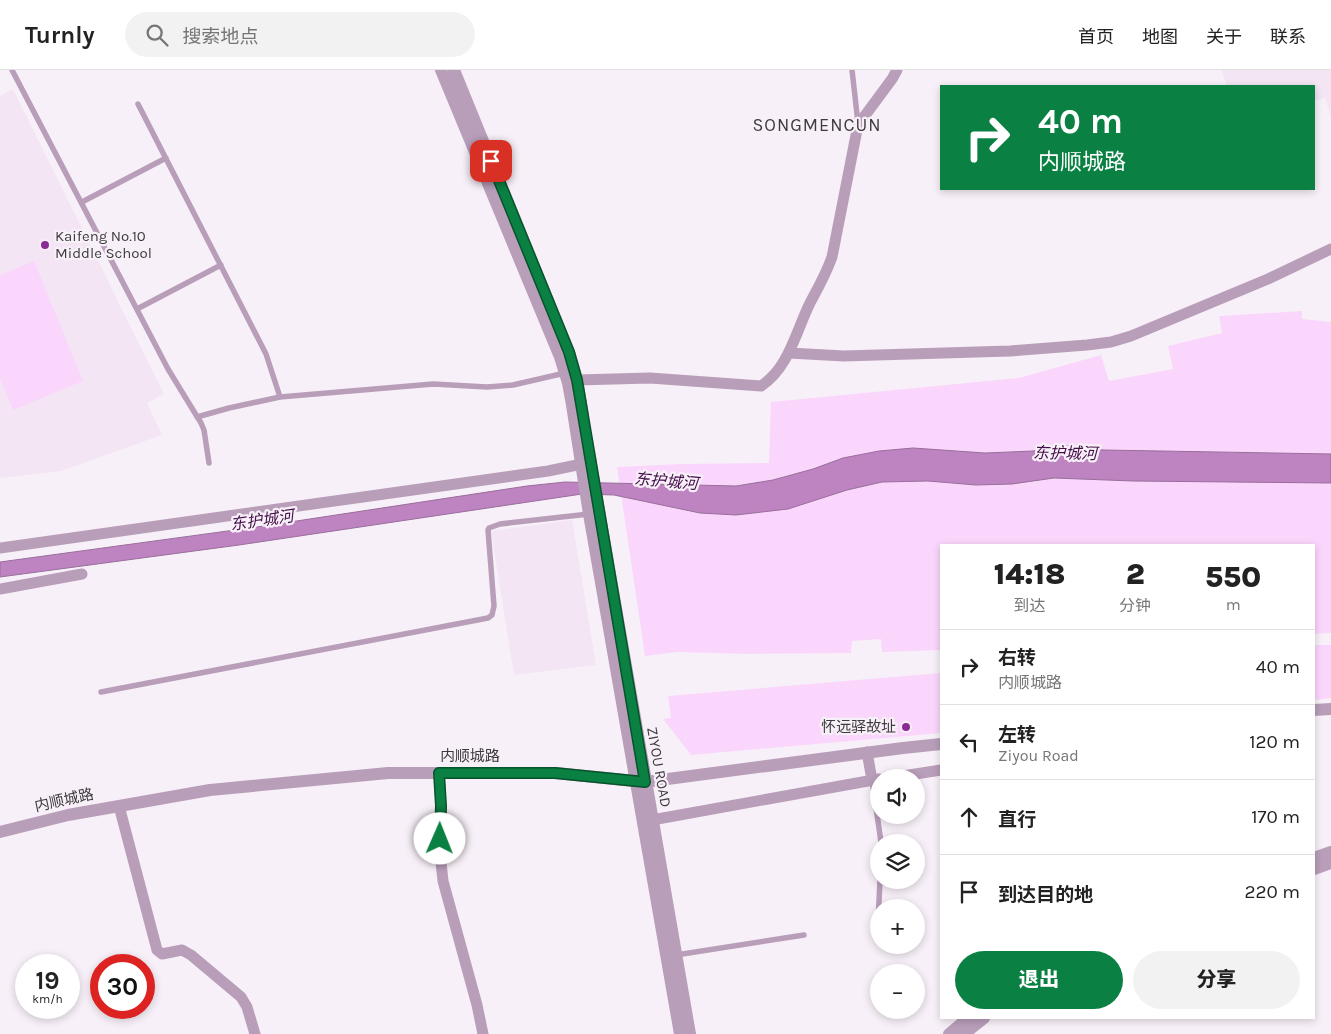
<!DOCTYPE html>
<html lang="zh">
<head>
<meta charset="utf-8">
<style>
	:root { --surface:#fff; --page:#f2f2f2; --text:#222; --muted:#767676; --line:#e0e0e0; --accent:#0b8043 }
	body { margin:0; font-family:Karla,"Noto Sans SC",sans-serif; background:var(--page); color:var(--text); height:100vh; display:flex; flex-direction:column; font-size:19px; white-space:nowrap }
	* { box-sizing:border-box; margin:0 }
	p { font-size:16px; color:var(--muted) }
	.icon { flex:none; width:28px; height:28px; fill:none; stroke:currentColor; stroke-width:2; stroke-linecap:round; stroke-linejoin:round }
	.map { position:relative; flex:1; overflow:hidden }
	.drawer { position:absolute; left:940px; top:474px; width:375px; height:475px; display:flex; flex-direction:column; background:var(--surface); border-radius:0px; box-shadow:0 2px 8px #0003 }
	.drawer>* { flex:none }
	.guide { position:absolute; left:940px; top:15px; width:375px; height:105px; border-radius:0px; box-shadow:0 2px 8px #0003; background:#0b8043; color:#fff; overflow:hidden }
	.controls { position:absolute; left:870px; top:699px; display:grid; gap:10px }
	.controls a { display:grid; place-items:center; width:55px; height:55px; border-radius:50%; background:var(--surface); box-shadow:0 2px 8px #0003; font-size:25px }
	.speed { position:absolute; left:15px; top:884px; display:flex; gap:10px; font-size:25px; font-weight:700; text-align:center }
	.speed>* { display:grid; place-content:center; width:65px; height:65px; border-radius:50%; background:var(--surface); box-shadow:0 2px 8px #0003; line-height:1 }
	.speed small { font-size:12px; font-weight:400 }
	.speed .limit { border:8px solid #d22; background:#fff; color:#111 }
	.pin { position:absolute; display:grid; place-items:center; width:42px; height:42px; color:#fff; margin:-21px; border-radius:10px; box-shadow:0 2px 8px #0006 }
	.me { position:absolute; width:55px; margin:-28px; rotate:1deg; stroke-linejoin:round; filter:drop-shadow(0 0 4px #0008) }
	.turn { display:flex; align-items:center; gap:18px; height:105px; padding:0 15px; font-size:22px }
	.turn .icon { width:65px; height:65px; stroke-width:2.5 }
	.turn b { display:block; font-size:35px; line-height:42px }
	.eta { display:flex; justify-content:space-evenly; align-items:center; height:85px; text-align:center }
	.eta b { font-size:30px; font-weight:800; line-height:35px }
	.action { display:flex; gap:10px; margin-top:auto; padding:10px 15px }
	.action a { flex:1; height:58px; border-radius:30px; background:var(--accent); color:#fff; font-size:20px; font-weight:800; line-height:58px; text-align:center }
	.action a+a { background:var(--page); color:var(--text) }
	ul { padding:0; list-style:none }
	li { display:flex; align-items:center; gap:15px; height:75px; padding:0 15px; border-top:1px solid var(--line) }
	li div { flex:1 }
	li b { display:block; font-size:19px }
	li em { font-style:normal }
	header { display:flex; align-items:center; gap:30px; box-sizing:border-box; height:70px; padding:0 25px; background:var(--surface); border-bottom:1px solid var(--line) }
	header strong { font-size:24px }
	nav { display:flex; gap:28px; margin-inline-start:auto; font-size:18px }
	.search { width:350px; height:45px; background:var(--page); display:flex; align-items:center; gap:12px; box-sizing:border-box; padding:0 18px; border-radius:28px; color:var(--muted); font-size:19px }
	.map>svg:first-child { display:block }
	.built { fill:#f3e5f4 }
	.green { fill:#fad6fc }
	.water { fill:#be84c2; stroke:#986e9a }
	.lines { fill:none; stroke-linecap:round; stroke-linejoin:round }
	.service { stroke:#b99eba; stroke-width:5.5 }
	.minor { stroke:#b99eba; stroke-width:11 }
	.tertiary { stroke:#b99eba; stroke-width:12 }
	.route-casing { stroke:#07532c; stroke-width:12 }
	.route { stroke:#0b8043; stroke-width:9 }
	.poi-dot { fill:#8b2b94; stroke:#f8f0f8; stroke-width:2 }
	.labels { text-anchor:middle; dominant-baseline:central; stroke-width:4.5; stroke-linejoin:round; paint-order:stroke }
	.poi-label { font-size:15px; fill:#3e3b3e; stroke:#f8f0f8; text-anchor:start }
	.street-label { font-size:15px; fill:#3e3b3e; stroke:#f8f0f8 }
	.water-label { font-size:16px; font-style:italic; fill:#430e48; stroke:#f8f0f8 }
	.quarter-label { font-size:18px; letter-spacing:1px; fill:#3e3b3e; stroke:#f8f0f8 }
</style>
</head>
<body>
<header>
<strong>Turnly</strong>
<div class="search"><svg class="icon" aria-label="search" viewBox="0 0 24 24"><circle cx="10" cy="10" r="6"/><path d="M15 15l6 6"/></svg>搜索地点</div>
<nav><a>首页</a><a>地图</a><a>关于</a><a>联系</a></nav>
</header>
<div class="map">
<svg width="1331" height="964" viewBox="0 0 1331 964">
	<rect width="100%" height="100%" fill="#f8f0f8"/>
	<path class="built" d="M1221,0H1331V47L1325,28L1314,31V16H1227Z
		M13,19L164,324L147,333L162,365L61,401L0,408V26Z
		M572,450L596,595L514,605L491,461Z"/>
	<path class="green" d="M34,191L83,311L13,340L0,308V205Z
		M1302,241V249L1331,252V563L1314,564V475H941V580L882,582L881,569L852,571L851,583L749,584L677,582L645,586L617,397L682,394L769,393L771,332L1019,308L1101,285L1109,311L1173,299L1168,276L1222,263L1219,246Z
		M1314,575H1331V628L1314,630Z
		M941,603V663L691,685L663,649L671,648L668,626Z"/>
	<path class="water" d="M1067,376L1104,380L1331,384V413L1133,411L1054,408L1012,414L976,415L928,411L882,412L847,420L788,439L736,445L700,443L614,425L582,424L239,475L0,507V492L257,457L527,416L565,412L736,416L773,410L813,399L843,388L879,381L913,378L985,383L1033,381Z"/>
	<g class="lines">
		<path class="service" d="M12,0L168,299L201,353L204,360L209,393
			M852,0L858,53
			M138,34L266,284L280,327
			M82,132L166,88
			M137,239L221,195
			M197,347L229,338L280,327L433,314L487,317L513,315L565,303
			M101,622L488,548L492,545L494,536L488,460L489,458L500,454L589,444
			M872,710L881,772
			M878,853L880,810
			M676,885L804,865"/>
		<path class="minor" d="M789,283L844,286L1010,281L1087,275L1111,272L1131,266L1268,209L1331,179
			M577,310L650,308L761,316C789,298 796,261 810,233C818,218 826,204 832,187L858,55L892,9L897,0
			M0,478L548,401L582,394
			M0,519L82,504
			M867,682L872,710
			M439,703L441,736L440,783L443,811L477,935L483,964
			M890,708L941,700
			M119,736L157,880L162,884L182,880L191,885L241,927L247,937L255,964
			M652,750L879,709"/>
		<path class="tertiary" d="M441,0L560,287L568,313L572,335L589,444L680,964
			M454,0L569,282L577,310L583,346
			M589,383L690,964
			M1314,640L1331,639
			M0,762L68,745L210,720L388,703H555L645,712L903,678L941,674
			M1314,788L1331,782
			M1314,799L1331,793
			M949,964L968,948
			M964,964L984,948"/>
	</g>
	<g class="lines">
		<defs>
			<path id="route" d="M440,769L441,736L439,703H555L645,712L577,310L569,282L558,255L491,91"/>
		</defs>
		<use href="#route" class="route-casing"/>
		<use href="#route" class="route"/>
	</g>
	<g class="poi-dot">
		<circle cx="45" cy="175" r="5"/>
		<circle cx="906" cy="657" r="5"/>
	</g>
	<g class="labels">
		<g class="poi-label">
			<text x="55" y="166">Kaifeng No.10<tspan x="55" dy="17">Middle School</tspan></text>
			<text x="896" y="657" text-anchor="end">怀远驿故址</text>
		</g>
		<g class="street-label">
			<text x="470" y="686">内顺城路</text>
			<text transform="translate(659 697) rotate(80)">ZIYOU ROAD</text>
			<text transform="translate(64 730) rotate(-12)">内顺城路</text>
		</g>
		<g class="water-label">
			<text transform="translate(1065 383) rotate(1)">东护城河</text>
			<text transform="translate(666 411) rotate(5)">东护城河</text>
			<text transform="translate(262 450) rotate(-8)">东护城河</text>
		</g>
		<g class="quarter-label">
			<text x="817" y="55">SONGMENCUN</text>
		</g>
	</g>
</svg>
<div class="controls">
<a><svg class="icon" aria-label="sound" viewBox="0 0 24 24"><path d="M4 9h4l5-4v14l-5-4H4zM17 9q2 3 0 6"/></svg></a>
<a><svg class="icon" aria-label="layers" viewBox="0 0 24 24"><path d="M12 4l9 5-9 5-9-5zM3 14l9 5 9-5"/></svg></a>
<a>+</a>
<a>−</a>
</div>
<div class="speed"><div>19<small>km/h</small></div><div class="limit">30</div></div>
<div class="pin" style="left:491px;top:91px;background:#d93025"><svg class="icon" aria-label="arrive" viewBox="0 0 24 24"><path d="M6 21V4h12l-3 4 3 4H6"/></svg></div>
<svg class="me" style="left:440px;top:769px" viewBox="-20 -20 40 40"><circle r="19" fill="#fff"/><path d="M0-13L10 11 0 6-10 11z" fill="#0b8043"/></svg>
<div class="guide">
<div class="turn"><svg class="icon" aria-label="right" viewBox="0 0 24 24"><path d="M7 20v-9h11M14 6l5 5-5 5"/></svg><div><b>40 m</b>内顺城路</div></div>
</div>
<section class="drawer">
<div class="eta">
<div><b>14:18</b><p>到达</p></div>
<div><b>2</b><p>分钟</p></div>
<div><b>550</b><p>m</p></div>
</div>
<ul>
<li><svg class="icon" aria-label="right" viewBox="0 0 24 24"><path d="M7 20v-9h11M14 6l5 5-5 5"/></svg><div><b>右转</b><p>内顺城路</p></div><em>40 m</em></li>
<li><svg class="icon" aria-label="left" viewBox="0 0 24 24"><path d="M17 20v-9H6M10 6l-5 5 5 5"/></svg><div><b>左转</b><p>Ziyou Road</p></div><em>120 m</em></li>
<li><svg class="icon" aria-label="ahead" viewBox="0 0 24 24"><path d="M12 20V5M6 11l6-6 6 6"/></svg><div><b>直行</b></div><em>170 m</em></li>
<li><svg class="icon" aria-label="arrive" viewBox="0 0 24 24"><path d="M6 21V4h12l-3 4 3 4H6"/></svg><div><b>到达目的地</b></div><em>220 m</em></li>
</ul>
<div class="action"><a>退出</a><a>分享</a></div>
</section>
</div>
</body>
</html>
